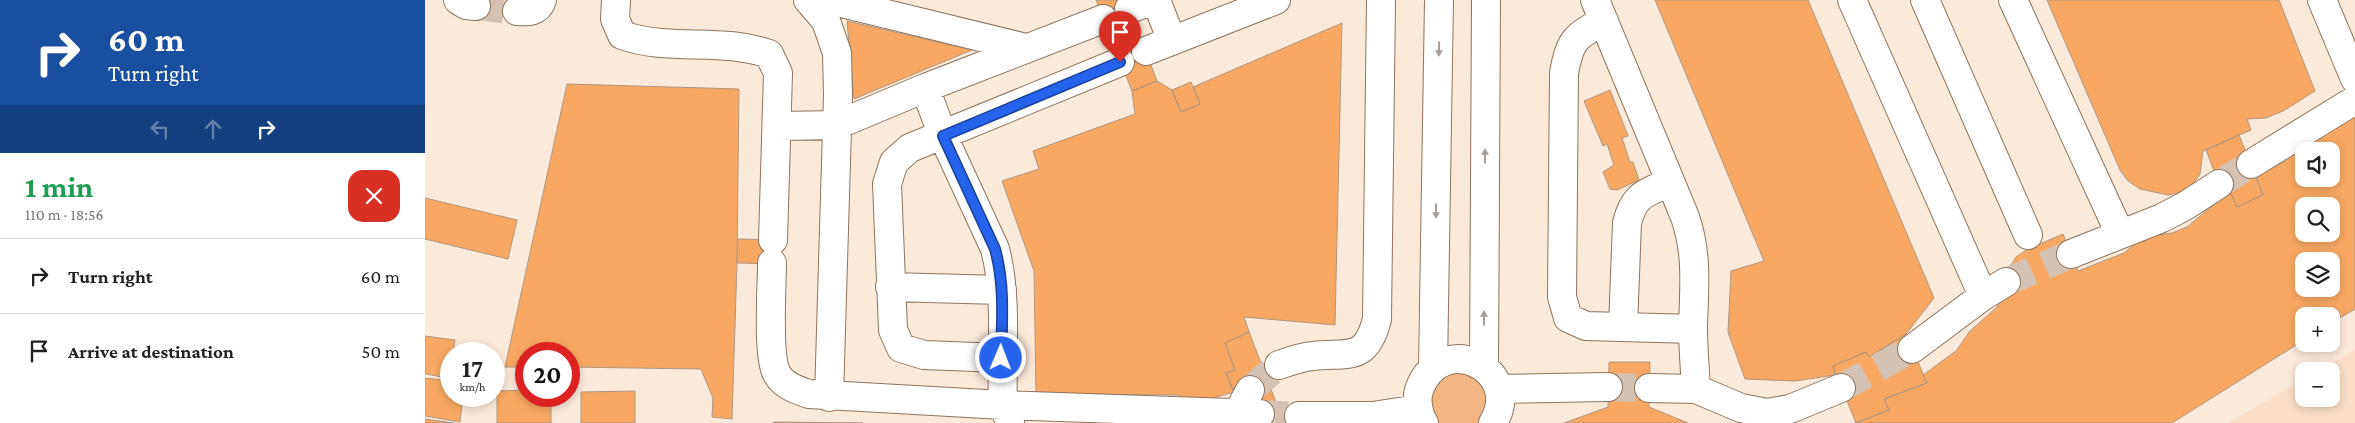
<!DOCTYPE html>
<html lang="en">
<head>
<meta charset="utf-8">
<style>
	:root { --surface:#fff; --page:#f6f6f6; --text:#202124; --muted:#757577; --line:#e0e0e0 }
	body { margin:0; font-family:"Crimson Pro",serif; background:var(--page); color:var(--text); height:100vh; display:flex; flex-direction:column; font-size:19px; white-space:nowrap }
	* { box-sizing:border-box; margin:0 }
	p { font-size:16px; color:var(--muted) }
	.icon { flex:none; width:28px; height:28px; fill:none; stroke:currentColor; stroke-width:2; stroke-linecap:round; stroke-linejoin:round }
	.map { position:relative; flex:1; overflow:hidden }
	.panel { display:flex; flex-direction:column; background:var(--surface); width:425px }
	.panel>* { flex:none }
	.guide { background:#1a4fa0; color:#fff; overflow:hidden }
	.fabs { position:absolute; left:1870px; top:142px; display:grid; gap:10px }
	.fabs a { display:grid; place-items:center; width:45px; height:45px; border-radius:10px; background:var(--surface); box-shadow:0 2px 8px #0003; font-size:25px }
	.speed { position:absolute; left:15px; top:342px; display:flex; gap:10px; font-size:25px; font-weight:700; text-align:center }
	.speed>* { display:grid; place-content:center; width:65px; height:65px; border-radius:50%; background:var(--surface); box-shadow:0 2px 8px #0003; line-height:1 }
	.speed small { font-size:12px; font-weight:400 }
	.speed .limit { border:8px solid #d22; background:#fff; color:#111 }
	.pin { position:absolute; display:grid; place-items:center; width:42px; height:42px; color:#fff; margin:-51px -21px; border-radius:50% 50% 50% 0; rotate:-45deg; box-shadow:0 0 5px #0007 }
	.pin .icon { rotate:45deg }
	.me { position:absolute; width:55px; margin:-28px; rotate:1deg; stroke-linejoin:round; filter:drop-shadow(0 0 4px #0008) }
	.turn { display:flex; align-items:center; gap:18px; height:105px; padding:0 25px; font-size:22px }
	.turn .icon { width:65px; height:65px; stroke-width:2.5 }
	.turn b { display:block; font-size:35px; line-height:42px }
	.lanes { display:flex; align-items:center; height:48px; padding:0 25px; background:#0003; justify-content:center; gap:25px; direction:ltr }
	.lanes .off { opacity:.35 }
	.round { display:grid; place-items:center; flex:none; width:52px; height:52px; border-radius:15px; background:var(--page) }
	.overview { display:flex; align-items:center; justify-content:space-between; height:85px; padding:0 25px }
	h1 { font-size:30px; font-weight:700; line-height:38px; color:#1e9e55 }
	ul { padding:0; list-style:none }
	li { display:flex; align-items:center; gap:15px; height:75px; padding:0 25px; border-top:1px solid var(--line) }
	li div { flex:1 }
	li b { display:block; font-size:19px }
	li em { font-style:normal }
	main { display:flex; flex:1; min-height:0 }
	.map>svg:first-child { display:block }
	.built { fill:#fcdec6 }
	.green { fill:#f3b683 }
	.building { fill:#f8a862; stroke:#b3967f; fill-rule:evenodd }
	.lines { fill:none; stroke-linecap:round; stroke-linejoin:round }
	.minor-tunnel { stroke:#d3c2b4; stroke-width:28; stroke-dasharray:28 14; stroke-linecap:butt }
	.minor-casing { stroke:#8e735d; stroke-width:30 }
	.minor { stroke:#fff; stroke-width:28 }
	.oneway { fill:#a39e9a }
	.route-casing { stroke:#184099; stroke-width:12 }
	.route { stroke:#2563eb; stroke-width:9 }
</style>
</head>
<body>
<main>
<section class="panel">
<div class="guide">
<div class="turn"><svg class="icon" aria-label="right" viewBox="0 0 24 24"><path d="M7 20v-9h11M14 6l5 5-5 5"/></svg><div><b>60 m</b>Turn right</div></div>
<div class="lanes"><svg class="icon off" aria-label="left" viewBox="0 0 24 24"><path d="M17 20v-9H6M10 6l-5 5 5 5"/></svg><svg class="icon off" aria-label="ahead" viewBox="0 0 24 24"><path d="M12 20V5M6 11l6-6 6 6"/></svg><svg class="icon" aria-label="right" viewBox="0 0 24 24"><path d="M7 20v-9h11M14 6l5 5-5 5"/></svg></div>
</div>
<div class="overview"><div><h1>1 min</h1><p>110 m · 18:56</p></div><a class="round" style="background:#d93025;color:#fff"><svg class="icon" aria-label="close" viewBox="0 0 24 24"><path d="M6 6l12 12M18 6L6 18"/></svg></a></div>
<ul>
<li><svg class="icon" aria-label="right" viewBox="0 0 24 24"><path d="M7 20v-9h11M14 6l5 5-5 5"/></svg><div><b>Turn right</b></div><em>60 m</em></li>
<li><svg class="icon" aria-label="arrive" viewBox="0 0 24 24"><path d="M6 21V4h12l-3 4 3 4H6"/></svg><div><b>Arrive at destination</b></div><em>50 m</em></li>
</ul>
</section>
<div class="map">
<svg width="1930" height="423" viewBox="0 0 1930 423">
	<rect width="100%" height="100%" fill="#fbe9da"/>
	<path class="built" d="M1930,350V423H1803L1879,379V399H1906V371H1893Z"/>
	<path class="green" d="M1019,371L1052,372L1067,401L1056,423H1012L1005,415L1006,382Z"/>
	<path class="building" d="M671,0H701L732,81L707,91Z
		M1230,0H1383L1509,298L1481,334L1444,357L1441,352L1408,366L1410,375L1370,381L1320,379L1303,332L1306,271L1339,261Z
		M1622,0H1854L1890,91L1858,111L1841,118L1822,119L1826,130L1778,151L1775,174L1768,184L1758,192L1743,195L1715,189L1703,181L1695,170Z
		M422,21L547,50L429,99Z
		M917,23L910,325L819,317L824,332L800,343L810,370L801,373L809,392L760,406L754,395L611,394L609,271L577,181L614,169L608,151L710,114L707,91L732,81L747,90L756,112L775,104L768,87Z
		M766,82L775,104L756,112L747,90Z
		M142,84L314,89L312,263L307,419L287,417L288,398L276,369L144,367V354H101V367H80Z
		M1185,90L1203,136L1197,138L1205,162H1208L1214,180L1192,190L1185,189L1178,172L1189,165L1182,144L1178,146L1159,101Z
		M1930,113V309L1906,323V316H1879V340L1747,423H1430L1464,410L1459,399L1502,383L1498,375L1531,351L1545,331L1572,307L1578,294L1584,269L1591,257L1603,249L1638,234L1653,271L1699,253L1711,243L1726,236L1747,233L1762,227L1805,191L1812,207L1838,195L1831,176L1859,162L1874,148ZM1879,151H1906V179H1879ZM1879,206H1906V234H1879ZM1879,261H1906V289H1879Z
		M1814,135L1838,195L1812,207L1802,186L1794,184L1781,150Z
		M0,198L92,220L83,259L0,239Z
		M313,239L356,240V264L312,263Z
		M824,332L859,423H822L801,373L810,370L800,343Z
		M1481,334L1502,383L1459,399L1464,410L1431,423L1408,366L1441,352L1444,357Z
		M0,336L30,340L24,378L0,374Z
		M1184,362H1225L1224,407L1263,423H1139L1183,407Z
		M0,378L26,381V396H38L35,422L0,416Z
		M101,390V396H126V423H72V391Z
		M210,391V423H156V392Z
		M0,419L29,423H0Z
		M349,422L438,423H349Z"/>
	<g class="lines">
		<path class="minor-tunnel" d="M51,6L92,11
			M1794,184L1826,164
			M1581,282L1646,254
			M1183,387L1224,388
			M1416,388L1487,349
			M825,390L854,365
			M835,414L874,416"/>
		<defs>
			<path id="minor" d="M33,0L41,5L51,6
				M191,0L190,19L197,35C244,52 297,37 344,54L353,73L348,240
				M383,0L401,21L412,53L413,95L404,397
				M404,0L601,48
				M731,0L747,41
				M1170,0L1260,217C1273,255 1269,288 1268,328C1268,348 1270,369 1271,389
				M1427,0L1558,296
				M1500,0L1603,235
				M1588,0L1695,234
				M1897,0L1930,79
				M704,9L730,0
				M92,11C103,12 113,12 117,0
				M1179,21C1150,36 1145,40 1139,73L1137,297L1143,318L1161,326L1268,329
				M721,51L851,0
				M500,88L518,136L570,249C583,298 576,355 578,405L585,422
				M353,126L412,125L500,88L678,19
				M1826,164L1930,100
				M1646,254L1737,218L1760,206L1794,184
				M347,263C347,286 342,357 352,374C359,386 372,390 384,394L578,405L835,414
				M465,287L577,290
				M1198,327L1202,223C1209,194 1221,193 1245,182
				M1487,349L1558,296L1581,282
				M576,358L499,355L476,348L468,330L462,184L469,162L485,148L695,62
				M854,365C865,361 876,357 888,356C923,352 941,363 952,319L956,0
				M1059,367L1061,0
				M1008,368L1014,0
				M1224,388L1271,389L1316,408L1342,413L1365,409L1416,388
				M1074,389L1183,387
				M813,413L825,390
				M874,416H948L993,409
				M999,423C993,414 991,400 994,390C1016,328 1100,370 1068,423"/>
		</defs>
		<use href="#minor" class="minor-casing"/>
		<use href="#minor" class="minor"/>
	</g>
	<defs><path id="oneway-solid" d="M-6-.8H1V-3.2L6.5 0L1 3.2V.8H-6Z" transform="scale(1.25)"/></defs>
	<g class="oneway">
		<use href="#oneway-solid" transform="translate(1014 49) rotate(91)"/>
		<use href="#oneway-solid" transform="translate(1060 156) rotate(-90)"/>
		<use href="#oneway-solid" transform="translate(1011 211) rotate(91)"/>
		<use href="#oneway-solid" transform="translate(1059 318) rotate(-90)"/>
	</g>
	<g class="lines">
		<defs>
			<path id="route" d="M576,358C577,322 580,285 570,249L518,136L695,62"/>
		</defs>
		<use href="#route" class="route-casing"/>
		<use href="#route" class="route"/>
	</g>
</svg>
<div class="fabs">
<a><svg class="icon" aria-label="sound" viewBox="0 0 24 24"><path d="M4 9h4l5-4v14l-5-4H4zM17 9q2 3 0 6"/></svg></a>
<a><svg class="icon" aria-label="search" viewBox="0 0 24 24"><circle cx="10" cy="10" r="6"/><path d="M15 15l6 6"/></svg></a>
<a><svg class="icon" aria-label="layers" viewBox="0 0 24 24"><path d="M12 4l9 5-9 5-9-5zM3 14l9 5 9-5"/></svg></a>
<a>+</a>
<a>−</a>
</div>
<div class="speed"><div>17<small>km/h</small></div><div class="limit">20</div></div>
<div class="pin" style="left:695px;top:62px;background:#d93025"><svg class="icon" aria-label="arrive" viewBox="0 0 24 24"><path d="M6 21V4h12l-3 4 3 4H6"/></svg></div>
<svg class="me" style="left:576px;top:358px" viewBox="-20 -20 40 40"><circle r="17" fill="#2563eb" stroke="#fff" stroke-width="3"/><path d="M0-11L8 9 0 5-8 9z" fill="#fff"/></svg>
</div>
</main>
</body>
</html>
